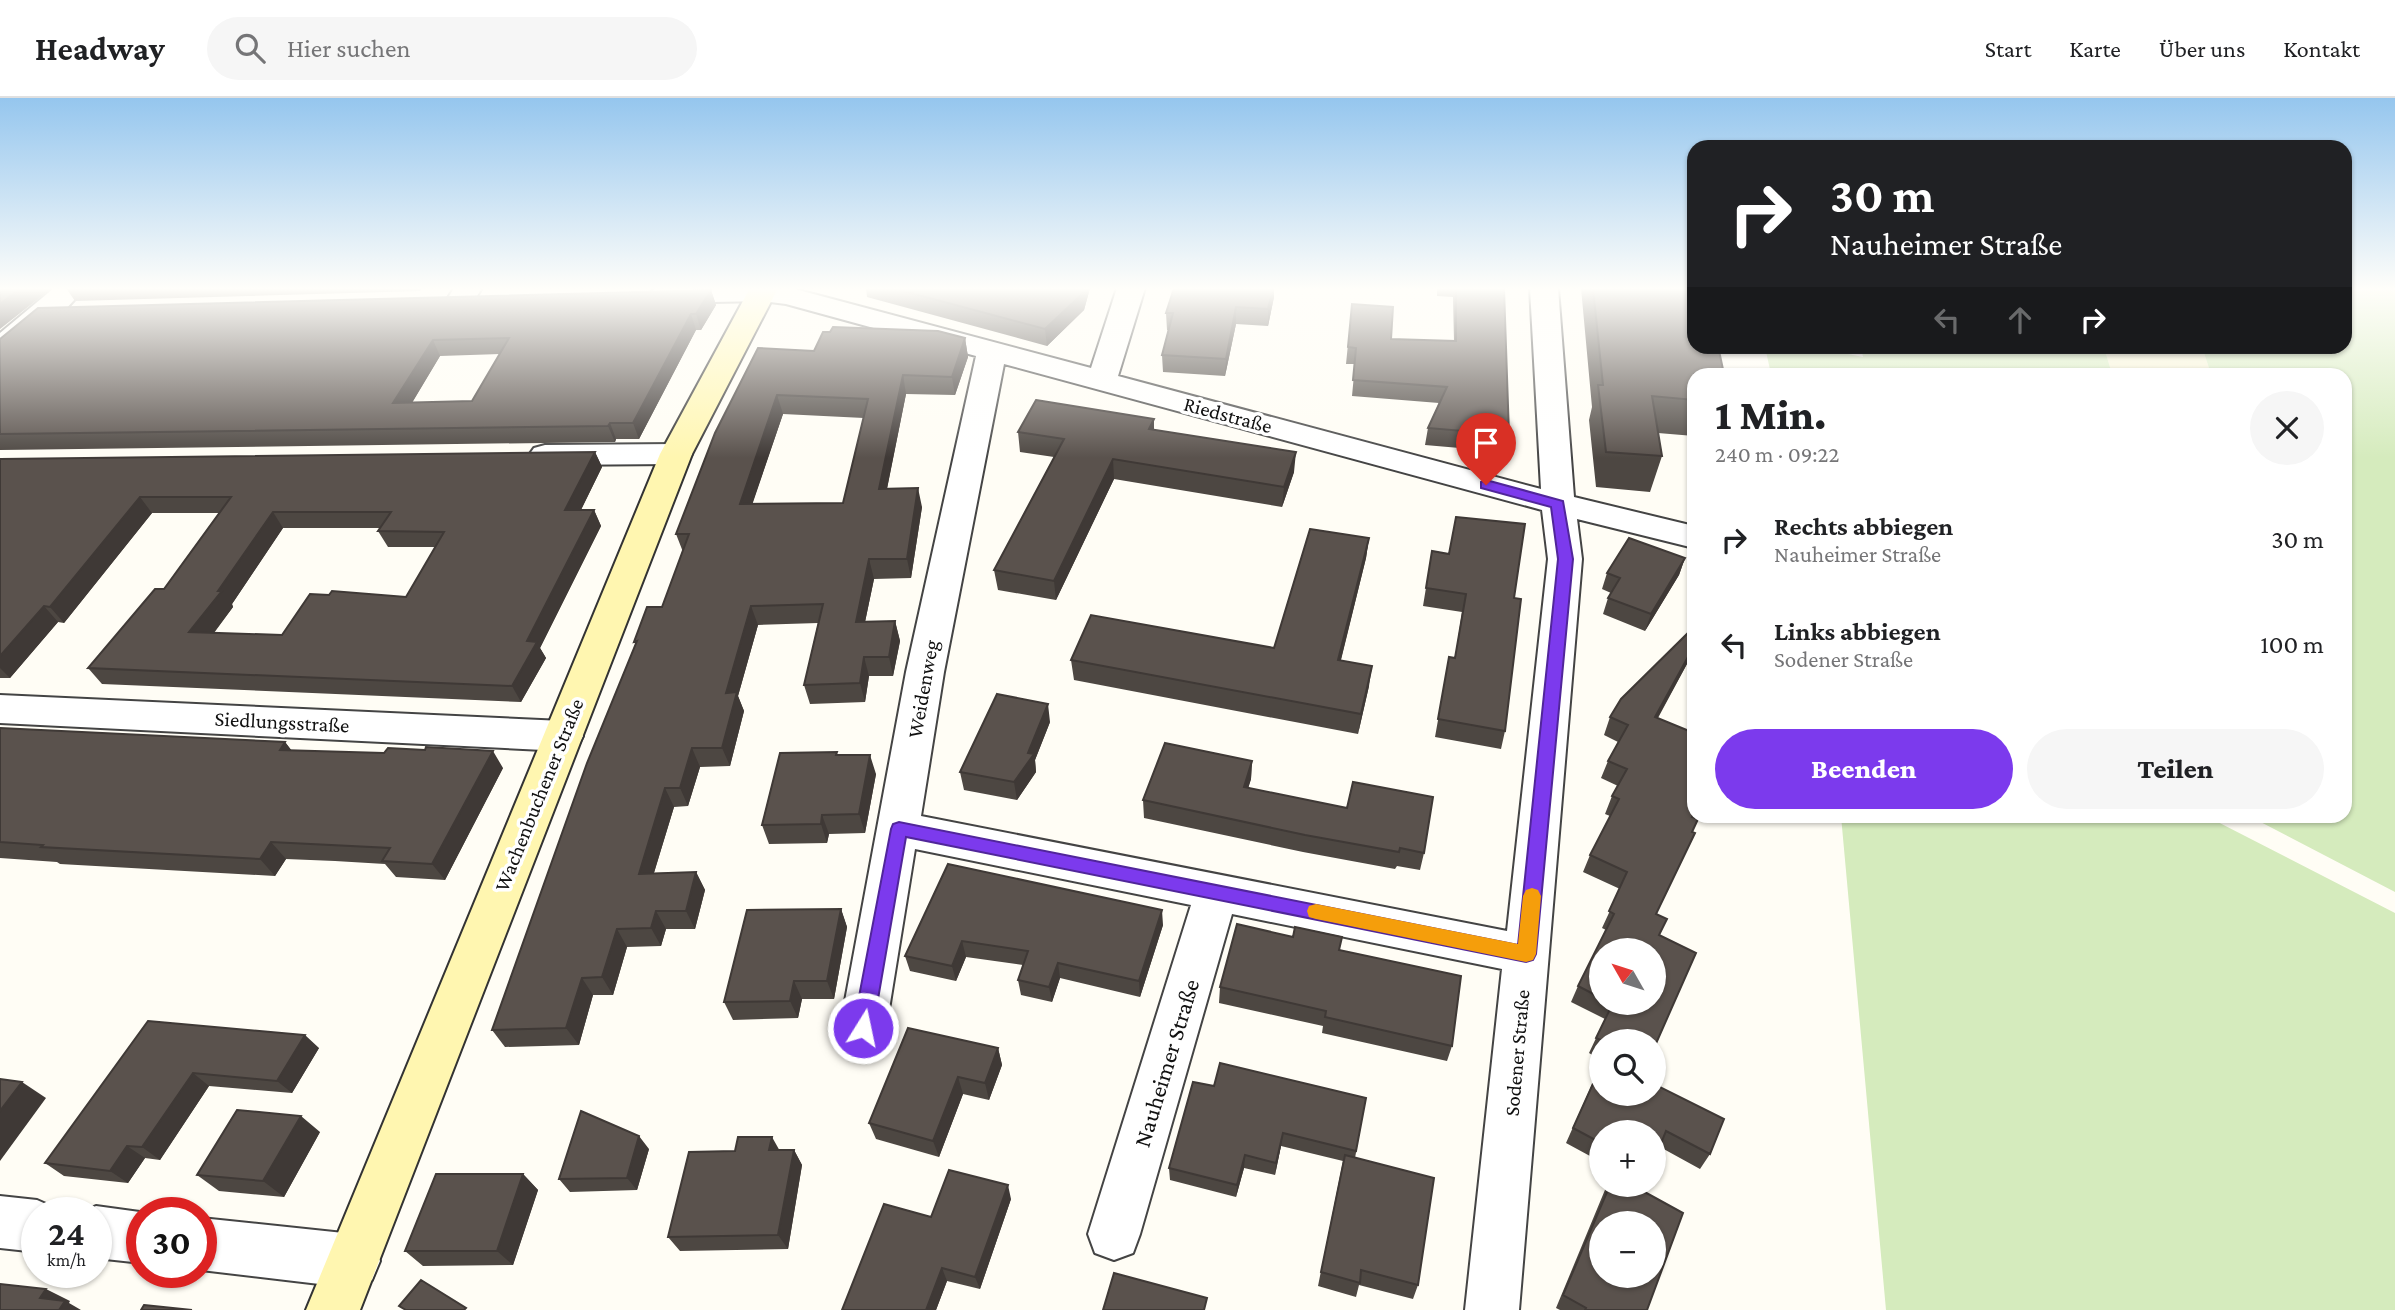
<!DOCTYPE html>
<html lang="de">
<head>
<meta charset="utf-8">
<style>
	:root { --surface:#fff; --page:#f6f6f6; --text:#202124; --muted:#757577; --line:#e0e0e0; --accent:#7c3aed }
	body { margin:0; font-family:"Crimson Pro",serif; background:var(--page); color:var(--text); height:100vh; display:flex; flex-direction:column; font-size:26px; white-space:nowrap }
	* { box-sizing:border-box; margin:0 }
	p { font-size:23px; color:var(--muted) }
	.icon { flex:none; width:38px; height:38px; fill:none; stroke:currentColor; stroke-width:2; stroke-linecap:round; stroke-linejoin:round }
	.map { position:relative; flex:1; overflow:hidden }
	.sheet { position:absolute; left:1687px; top:270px; width:665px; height:455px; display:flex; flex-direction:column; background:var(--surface); border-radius:21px; box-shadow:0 2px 5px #0004 }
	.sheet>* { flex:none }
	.guide { position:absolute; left:1687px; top:42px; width:665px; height:214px; border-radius:21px; box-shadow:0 2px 5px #0004; background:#202124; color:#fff; overflow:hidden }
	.needle { width:46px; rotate:309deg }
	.controls { position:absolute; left:1589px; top:840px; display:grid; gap:14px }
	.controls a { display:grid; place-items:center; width:77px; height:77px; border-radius:50%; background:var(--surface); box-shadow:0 2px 5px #0004; font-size:35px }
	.speed { position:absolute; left:21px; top:1099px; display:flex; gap:14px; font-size:35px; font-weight:700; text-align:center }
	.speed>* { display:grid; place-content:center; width:91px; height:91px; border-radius:50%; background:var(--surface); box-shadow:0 2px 5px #0004; line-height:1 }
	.speed small { font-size:18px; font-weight:400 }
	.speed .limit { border:10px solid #d22; background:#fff; color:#111 }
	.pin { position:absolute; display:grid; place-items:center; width:60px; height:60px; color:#fff; margin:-72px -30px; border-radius:50% 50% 50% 0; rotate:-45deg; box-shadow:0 0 7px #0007 }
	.pin .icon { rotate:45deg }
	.me { position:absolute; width:77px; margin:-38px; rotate:10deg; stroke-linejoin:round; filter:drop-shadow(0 0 5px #0008) }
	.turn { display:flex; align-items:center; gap:24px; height:147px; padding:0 28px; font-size:32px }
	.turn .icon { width:91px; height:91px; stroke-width:2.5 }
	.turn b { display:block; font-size:49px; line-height:60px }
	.lanes { display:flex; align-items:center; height:66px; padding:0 28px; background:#0003; justify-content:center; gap:35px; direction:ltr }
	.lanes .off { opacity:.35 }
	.round { display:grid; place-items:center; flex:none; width:74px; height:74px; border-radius:37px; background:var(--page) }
	.summary { display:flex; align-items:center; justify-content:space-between; height:119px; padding:0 28px }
	h1 { font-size:42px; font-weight:800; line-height:52px }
	.button { display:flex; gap:14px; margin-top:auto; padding:14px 28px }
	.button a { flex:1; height:80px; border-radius:42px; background:var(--accent); color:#fff; font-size:28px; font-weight:800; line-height:80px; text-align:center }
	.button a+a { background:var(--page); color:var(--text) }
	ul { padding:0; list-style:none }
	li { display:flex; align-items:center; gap:21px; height:105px; padding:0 28px }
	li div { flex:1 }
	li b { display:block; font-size:26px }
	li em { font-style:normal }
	header { display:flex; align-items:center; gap:42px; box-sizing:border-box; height:98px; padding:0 35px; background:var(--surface); border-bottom:2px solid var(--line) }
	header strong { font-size:33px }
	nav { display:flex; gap:38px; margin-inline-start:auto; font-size:24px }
	.search { width:490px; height:63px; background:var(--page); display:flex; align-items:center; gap:18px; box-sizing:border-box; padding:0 24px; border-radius:38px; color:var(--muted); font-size:26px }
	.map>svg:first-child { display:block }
	.farmland { fill:#f6f3d4 }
	.green { fill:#d5ebbd }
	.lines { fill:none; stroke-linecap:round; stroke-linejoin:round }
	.minor-casing { stroke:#444; stroke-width:4 }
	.secondary-casing { stroke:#333; stroke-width:4 }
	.minor { fill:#fff; fill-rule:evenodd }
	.secondary { fill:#fff6b0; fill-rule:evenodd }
	.wall { fill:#4d4742; fill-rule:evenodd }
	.shaded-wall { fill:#3f3936 }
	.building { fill:#5a524d; stroke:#3f3936; stroke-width:2; fill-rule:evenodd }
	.route { fill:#7c3aed; stroke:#51269a; stroke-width:2 }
	.slow { fill:#f59e0b }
	.labels { text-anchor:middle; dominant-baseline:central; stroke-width:7; stroke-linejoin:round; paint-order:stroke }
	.street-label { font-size:21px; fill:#111; stroke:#fff }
	.near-street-label { font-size:24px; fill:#111; stroke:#fff }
</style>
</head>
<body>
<header>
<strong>Headway</strong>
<div class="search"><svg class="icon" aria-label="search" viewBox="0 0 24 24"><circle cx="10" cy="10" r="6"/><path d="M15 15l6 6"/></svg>Hier suchen</div>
<nav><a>Start</a><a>Karte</a><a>Über uns</a><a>Kontakt</a></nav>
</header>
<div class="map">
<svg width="2395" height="1212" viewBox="0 0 2395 1212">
	<rect width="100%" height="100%" fill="#fffdf5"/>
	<path class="farmland" d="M2104,249H2202L2211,276H2112Z"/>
	<path class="green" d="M2345,190H2395V794L2249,718H2345V276H2211L2202,249L2345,248Z
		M1765,249H1813L1863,259L1861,249H2104L2112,276H1771Z
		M1841,718H2206L2395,815V1212H1886Z"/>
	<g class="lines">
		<defs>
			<path id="minor" d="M54,190H84C69,211 24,252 0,258V235Z
				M454,190H482L470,209L460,211L450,209L446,203Z
				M655,190H791L1091,270L1117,190H1145L1118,278L1541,391L1530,190H1558L1574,399L1694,428V450L1577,421L1582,461L1519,1212H1465L1502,871L1232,816L1140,1136L1133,1155L1114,1162L1095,1155L1088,1136L1191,807L915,751L886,930L880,945L863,951L846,945L840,930L906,574L976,258L786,206L762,203L662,205L652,203L648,197ZM1004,266L1542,412L1548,461L1507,833L921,718L944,574Z
				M676,346L687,349L692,356L687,363L676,366L545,367L534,364L529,357L534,350L545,347Z
				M0,597L563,623L577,627L583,638L577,649L563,653L0,625Z
				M0,1098L37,1102L55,1110L58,1115H37V1154L0,1150Z
				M96,1108L147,1115H142V1165L96,1160V1115H79Z
				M201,1120L353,1136L372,1144L380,1163L372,1182L353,1190L201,1172Z"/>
			<path id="secondary" d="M750,190H778L692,356L360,1212H306L660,356Z"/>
		</defs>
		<use href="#minor" class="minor-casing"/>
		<use href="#secondary" class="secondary-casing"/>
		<use href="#minor" class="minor"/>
		<use href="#secondary" class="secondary"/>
	</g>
	<path class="wall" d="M66,190H422L420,193L75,203Z
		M493,190H530L493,191Z
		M866,190H1090L1084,212L1047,248L867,199Z
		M1437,190H1504L1509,337L1506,354L1425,347L1428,330L1439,305L1352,298L1355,266H1346L1352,206L1391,241L1454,243L1453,199L1437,198Z
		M1581,190H1694V338L1658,335L1662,358L1650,394L1596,389L1589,322L1592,309Z
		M711,192L716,207L701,232H696L639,341H616L615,344L0,352V241ZM500,256L472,303L412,305L440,258Z
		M1274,199L1268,228L1236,226L1225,278L1163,274L1162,257L1168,232H1167L1166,215Z
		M965,240L968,259L955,297L906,296L887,391L922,409L911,480L874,481L865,524L895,523L900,543L893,578H869L865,604L810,606L804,587L818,525L758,527L738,598L744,613L730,668L700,669L688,708L674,709L654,775L696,774L705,792L695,831H666L661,848L627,849L613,897H593L579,947L505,949L492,932L636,547L634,544L662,509L683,454L676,436L715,335L814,253ZM783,316L864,320L843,405L752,406Z
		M1154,332L1294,374L1282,409L1114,381L1056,502L998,492L994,472L1054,359L1020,354L1018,334Z
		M595,354L602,369L581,412H594L601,428L540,550L546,560L521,604L102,586L88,570L164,491L219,415H152L64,525L58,524L10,580H0V361ZM283,430H381L378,433L388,449H435L406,499L282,537L214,535L233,509L232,506Z
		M1369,440L1366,460L1341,562L1369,588L1358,636L1074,582L1071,562L1274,550Z
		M1432,453L1514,500L1505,633L1501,651L1435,639L1446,577L1455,560L1462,514L1423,508Z
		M1685,460L1679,477L1645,533L1603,516L1608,500L1611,495L1602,491L1607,475Z
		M1694,529V553L1658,620L1656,816L1659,837L1654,943H1601V962L1589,955L1605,921L1571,904L1578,888L1606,832L1602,830L1620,791L1583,774L1590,757L1610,718L1605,716L1612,698L1618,688L1601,680L1608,663L1618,644L1604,637L1610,619ZM1601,852L1654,905H1601Z
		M1050,624L1035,662L1036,674L1017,702L964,692L960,674Z
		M0,630L285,644L291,652L503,670L445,782L396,779L385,766L335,763L286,761L275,778L60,766L57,764L0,760Z
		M838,657L876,676L865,735L829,736L827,745L769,746L762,727Z
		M1252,663L1251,681L1248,690L1424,755L1420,772L1397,768L1395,771L1303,754L1144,720L1143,702Z
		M948,766L1163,827L1140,899L1060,880L1052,904L1021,897L1018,882L1023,867L966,859L956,883L910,873L905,858Z
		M841,811L847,829L834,901H802L798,920L733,922L724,904Z
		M1340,852L1452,948L1447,963L1322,935L1323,928L1219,905L1220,889Z
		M148,923L319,950L292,995L209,988L160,1062L145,1060L128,1085L64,1078L45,1065Z
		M998,950L1002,967L989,1002L963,996L939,1059L876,1041L869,1025Z
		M1601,966L1710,1056L1700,1071L1660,1049L1601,1034V1064L1566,1045Z
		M1214,988L1366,1000L1355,1060L1418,1187L1413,1201L1359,1187L1356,1199L1318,1188L1343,1063L1281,1048L1275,1077L1244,1070L1236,1099L1170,1082L1169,1070Z
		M320,1034L284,1099L219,1093L197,1077Z
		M649,1051L637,1092L570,1094L559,1081Z
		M780,1052H794L802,1067L788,1151L680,1153L668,1139Z
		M523,1076L538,1092L513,1167L423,1168L405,1153Z
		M1607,1087H1644L1641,1092L1647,1212H1560L1556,1210Z
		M1011,1101L980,1191L947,1183L936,1212H842L931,1119Z"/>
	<path class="shaded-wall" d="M21,190H52L0,231V206Z
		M1084,190H1090L1084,212L1047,248L1045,231Z
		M1273,190H1274V199L1268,228V211Z
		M711,192L716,207L701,232L696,216Z
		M1236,209V226L1225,278L1226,261Z
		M691,216L696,232L639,341L633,325Z
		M965,240L968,259L955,297L952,279Z
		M433,242L440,258L402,321L393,305Z
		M903,277L906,296L883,410L879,391Z
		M777,297L783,316L746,425L740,406Z
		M1154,321V340L1149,331Z
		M610,325L616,341L615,344L608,328Z
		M595,354L602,369L573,428L565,412Z
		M1296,354L1294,374L1282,409L1284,389Z
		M1113,361L1114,381L1056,502L1054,483Z
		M918,390L922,409L911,480L907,461Z
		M140,399L152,415L64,525L50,509Z
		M594,412L601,428L540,550L546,560L521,604L512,588L527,543Z
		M273,414L283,430L232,506L233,509L202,550L189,534Z
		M1369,440L1366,460L1336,581L1338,562Z
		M1685,460L1679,477L1645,533L1651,516Z
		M869,461L874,481L861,543L856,524Z
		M44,508L58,524L10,580L0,570V558Z
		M751,508L758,527L738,598L744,613L730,668L722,650L726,595Z
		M895,523L900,543L893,578L889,559Z
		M1694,548V553L1648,637L1655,619Z
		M864,559L869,578L865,604L860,585Z
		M1372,568L1369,588L1358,636L1361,616Z
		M1048,606L1050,624L1035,662L1036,674L1017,702L1014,684Z
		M285,644L299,662L280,652Z
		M692,650L700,669L688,708L680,690Z
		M493,653L503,670L445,782L432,766Z
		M870,657L876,676L865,735L859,716Z
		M1252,663L1251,681L1243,707L1244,689Z
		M665,690L674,709L648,794L639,776Z
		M822,717L829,736L827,745L821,726Z
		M271,744L286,761L275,778L260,761Z
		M696,774L705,792L695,831L686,813Z
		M841,811L847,829L834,901L827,883Z
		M1162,812L1163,827L1140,899L1139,883Z
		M656,813L666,831L661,848L651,830Z
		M617,831L627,849L613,897L602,879Z
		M962,843L966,859L956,883L952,868Z
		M1058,865L1060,880L1052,904L1049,889Z
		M582,880L593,897L579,947L566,930Z
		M794,883L802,901L798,920L790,903Z
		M305,937L319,950L292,995L277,983Z
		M998,950L1002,967L989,1002L985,985Z
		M193,975L209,988L160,1062L142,1049Z
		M958,979L963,996L939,1059L933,1043Z
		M22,984L46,1000L0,1063V1013Z
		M301,1018L320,1034L284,1099L263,1083Z
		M1283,1035L1281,1048L1275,1077L1276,1065Z
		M639,1038L649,1051L637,1092L627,1080Z
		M772,1039L781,1055L769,1052Z
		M127,1048L145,1060L128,1085L110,1073Z
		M794,1052L802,1067L788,1151L778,1137Z
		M1245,1057L1244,1070L1236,1099L1237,1087Z
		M523,1076L538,1092L513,1167L497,1153Z
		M1008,1087L1011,1101L980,1191L975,1179Z
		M942,1170L947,1183L936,1212H926Z
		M46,1191L70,1203L69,1205L81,1212H59L40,1200Z"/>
	<path class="building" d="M0,190H21L0,206Z
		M892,190H1084L1082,196L1045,231Z
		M1174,190H1273L1268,211L1236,209L1226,261L1162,257L1173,215H1166Z
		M1456,190H1504L1509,337L1428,330L1447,289L1353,282L1356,250L1348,249L1352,206L1393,209L1391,241L1456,243Z
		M1593,190H1694V248H1718L1724,276H1694V302L1652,298L1662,358L1606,354L1598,287H1603Z
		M711,192L696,216H691L633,325H610L608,328L0,336V241L38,210ZM509,240L472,303L393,305L433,242Z
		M833,229L938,233L965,240L952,279L903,277L879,391L918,390L907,461H869L856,524L895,523L889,559H864L860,585L804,587L823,506L751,508L726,595L737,594L722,650H692L680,690H665L639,776L696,774L686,813H656L651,830L617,831L602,879L582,880L566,930L492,932L587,665L637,543L634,544L647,509H662L689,436H676L715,335L758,250L814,253L823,234H830ZM777,297L868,301L843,405L740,406Z
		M1036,302L1154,321L1149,331L1296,354L1284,389L1113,361L1054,483L994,472L1064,341L1018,334Z
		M595,354L565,412H594L527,543L537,544L512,588L88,570L155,491H164L231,399H140L50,509L44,508L0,558V361ZM273,414H391L378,433L444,434L406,499L332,493L329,497L310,496L282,537L189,534L222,493H218Z
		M1456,419L1525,426L1514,500L1521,501L1505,633L1438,621L1449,559L1455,560L1466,496L1426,490L1432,453L1449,456Z
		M1310,431L1369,440L1338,562L1372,568L1361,616L1071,562L1091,517L1274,550Z
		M1629,440L1685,460L1651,516L1608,500L1620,480L1607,475Z
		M1694,529V548L1655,619L1694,635V715L1692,719L1698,721L1692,734L1695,735L1656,816L1667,821L1659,837L1696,855L1654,950V943H1603L1596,940L1613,905H1612H1654V852H1601V900L1578,888L1614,816L1609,813L1627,774L1590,757L1619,701L1612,698L1627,671L1608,663L1628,627L1610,619L1621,601Z
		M997,596L1048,606L1028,655L1034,656L1014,684L960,674Z
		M0,630L285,644L280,652L384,655L388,650L425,652L426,649L493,653L432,766L382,763L390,750L271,744L260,761L41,749L43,747L0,744Z
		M1165,645L1252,663L1244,689L1347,710L1353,684L1433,699L1424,755L1400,750L1399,754L1305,737L1143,702Z
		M837,654L836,657H870L859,716L822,717L821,726L762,727L780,655Z
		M948,766L1162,812L1139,883L1058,865L1049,889L1018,882L1028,853L962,843L952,868L905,858Z
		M841,811L827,883H794L790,903L724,904L747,812Z
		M1237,826L1293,839L1295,829L1342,839L1339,852L1461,878L1452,948L1325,919L1326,913L1220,889Z
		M148,923L305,937L277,983L193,975L142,1049L127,1048L110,1073L45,1065Z
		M908,930L998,950L985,985L958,979L933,1043L869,1025Z
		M1220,965L1366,1000L1356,1053L1283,1035L1276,1065L1245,1057L1237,1087L1169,1070L1193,984L1214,988Z
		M1601,968V996H1654V986L1724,1021L1710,1056L1666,1033L1654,1063V1034H1601V1045L1573,1030Z
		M0,981L22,984L0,1013Z
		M237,1012L301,1018L263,1083L197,1077Z
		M581,1013L639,1038L627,1080L559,1081Z
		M738,1039H772L769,1052H794L778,1137L668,1139L689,1054L735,1053Z
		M1345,1057L1434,1080L1418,1187L1361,1172L1360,1185L1321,1174Z
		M949,1072L1008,1087L975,1179L942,1170L926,1212H842L884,1106L931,1119Z
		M436,1076H523L497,1153H405Z
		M1610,1087H1644L1641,1092L1683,1115L1647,1212H1585L1586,1210L1563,1197ZM1601,1125H1654V1178H1601Z
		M1114,1175L1207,1200L1204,1212H1103Z
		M421,1182L466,1210L464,1212H406L399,1208Z
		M0,1186L46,1191L40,1200L65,1203L59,1212H0Z
		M144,1207L192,1212H141Z"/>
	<linearGradient id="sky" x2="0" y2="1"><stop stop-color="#95c6ee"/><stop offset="0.53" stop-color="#fffefa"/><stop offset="1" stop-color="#fffefa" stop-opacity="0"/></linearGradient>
	<rect width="2395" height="360" fill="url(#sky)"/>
	<path class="route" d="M1486,382L1563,403L1573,461L1536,856L1533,862L1526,864L906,739L873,930L870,936L863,939L856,936L853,930L891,731L893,726L899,724L1518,847L1558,461L1551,409L1481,390V384Z"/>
	<path class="slow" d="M1532,790L1538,792L1541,798L1536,856L1533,862L1526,864L1316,821L1309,819L1307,813L1309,808L1316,806L1518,846L1523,798L1526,792Z"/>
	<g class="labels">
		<g class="street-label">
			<text transform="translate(1228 317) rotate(15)">Riedstraße</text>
			<text transform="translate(923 591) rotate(-80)">Weidenweg</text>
			<text transform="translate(282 624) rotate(3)">Siedlungsstraße</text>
			<text transform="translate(539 697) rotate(-68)">Wachenbuchener Straße</text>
			<text transform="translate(1517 955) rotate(-85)">Sodener Straße</text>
		</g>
		<g class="near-street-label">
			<text transform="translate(1166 965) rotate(-73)">Nauheimer Straße</text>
		</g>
	</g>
</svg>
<div class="controls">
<a><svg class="needle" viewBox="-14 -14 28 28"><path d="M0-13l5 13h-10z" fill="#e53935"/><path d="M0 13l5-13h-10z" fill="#757577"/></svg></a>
<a><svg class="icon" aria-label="search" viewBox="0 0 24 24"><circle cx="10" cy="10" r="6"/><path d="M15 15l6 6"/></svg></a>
<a>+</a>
<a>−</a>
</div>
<div class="speed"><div>24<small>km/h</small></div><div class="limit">30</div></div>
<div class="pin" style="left:1486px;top:387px;background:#d93025"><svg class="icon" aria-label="arrive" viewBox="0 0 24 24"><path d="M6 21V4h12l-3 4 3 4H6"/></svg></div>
<svg class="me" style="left:863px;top:930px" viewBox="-20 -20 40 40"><circle r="17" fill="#7c3aed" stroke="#fff" stroke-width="3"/><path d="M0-11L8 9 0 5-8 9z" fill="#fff"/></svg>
<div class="guide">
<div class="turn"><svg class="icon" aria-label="right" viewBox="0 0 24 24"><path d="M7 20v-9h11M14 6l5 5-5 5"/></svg><div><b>30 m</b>Nauheimer Straße</div></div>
<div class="lanes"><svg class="icon off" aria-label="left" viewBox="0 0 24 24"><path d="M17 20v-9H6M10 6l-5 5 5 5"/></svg><svg class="icon off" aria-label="ahead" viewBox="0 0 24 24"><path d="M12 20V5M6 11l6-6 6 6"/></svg><svg class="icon" aria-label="right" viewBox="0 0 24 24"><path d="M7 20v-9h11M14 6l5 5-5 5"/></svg></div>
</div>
<section class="sheet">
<div class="summary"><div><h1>1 Min.</h1><p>240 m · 09:22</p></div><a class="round"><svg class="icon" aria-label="close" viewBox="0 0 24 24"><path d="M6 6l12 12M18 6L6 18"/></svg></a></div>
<ul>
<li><svg class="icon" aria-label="right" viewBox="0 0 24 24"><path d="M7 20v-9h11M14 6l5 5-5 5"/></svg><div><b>Rechts abbiegen</b><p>Nauheimer Straße</p></div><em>30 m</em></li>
<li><svg class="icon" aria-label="left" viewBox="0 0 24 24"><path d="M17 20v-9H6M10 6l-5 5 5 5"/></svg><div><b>Links abbiegen</b><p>Sodener Straße</p></div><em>100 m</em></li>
</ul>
<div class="button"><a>Beenden</a><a>Teilen</a></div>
</section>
</div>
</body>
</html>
